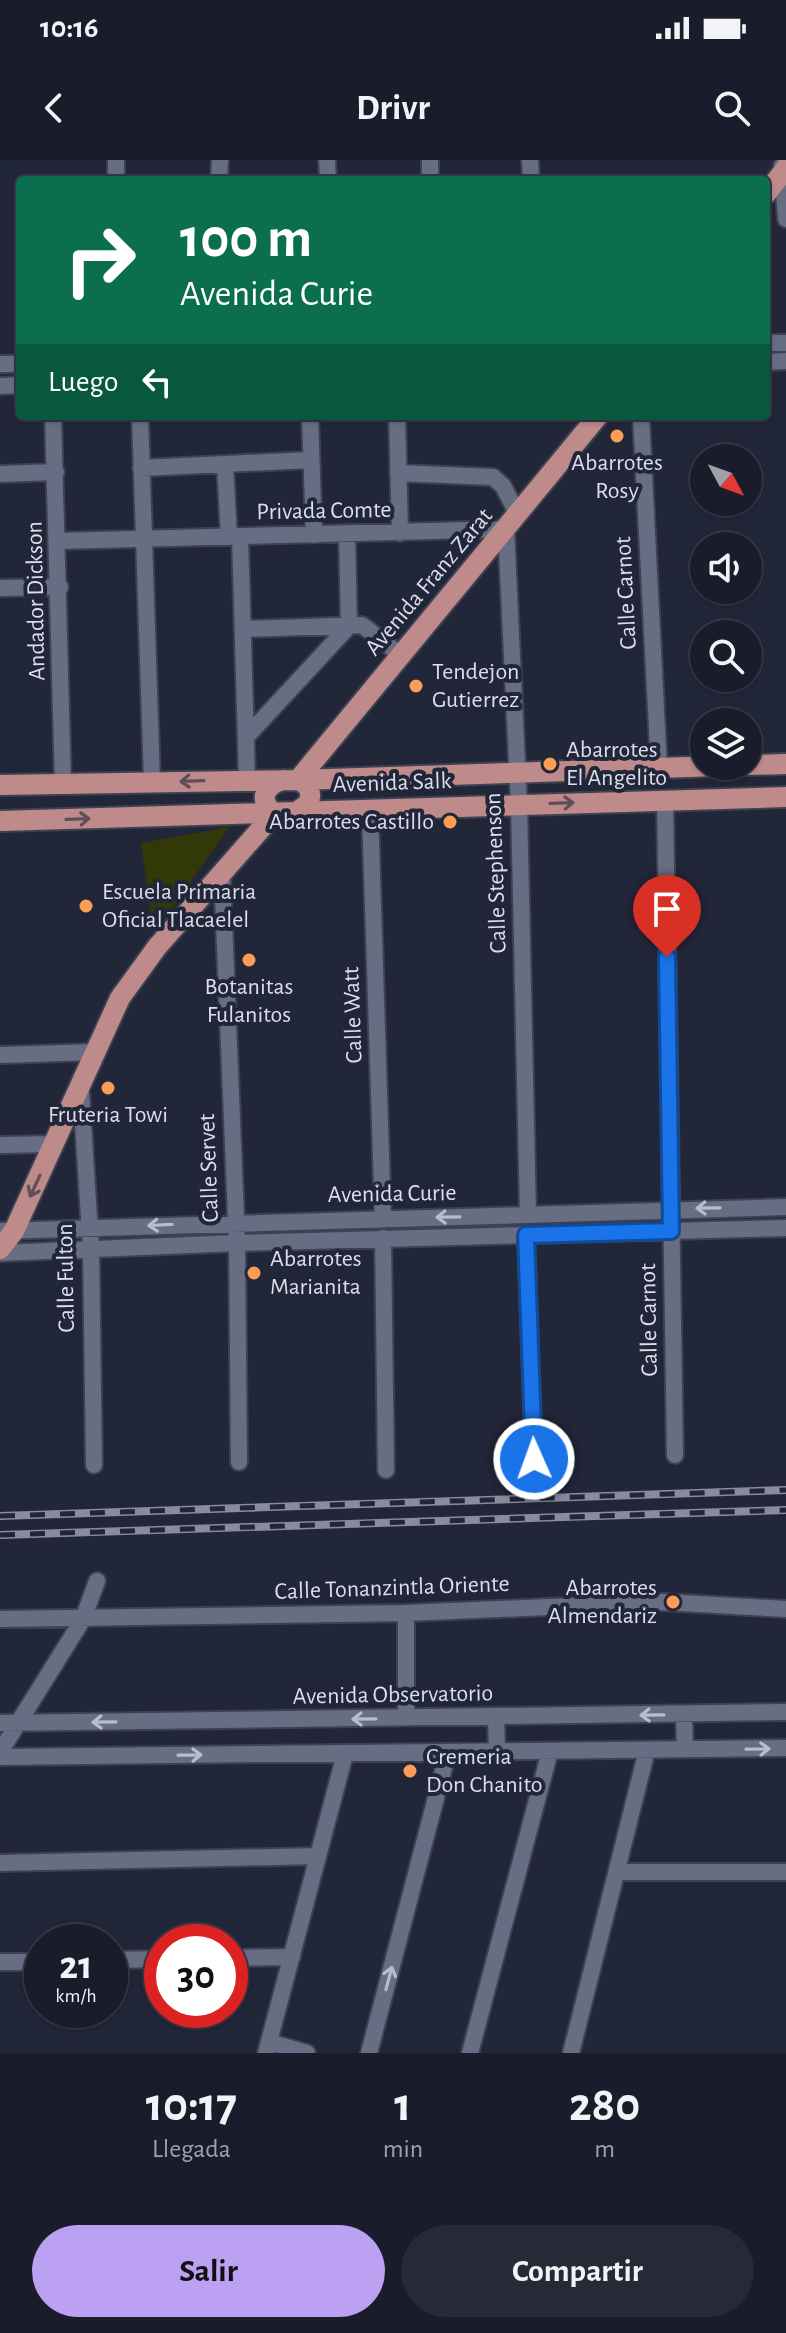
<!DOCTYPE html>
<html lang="es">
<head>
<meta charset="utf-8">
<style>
	:root { --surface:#1a1c2b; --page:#272937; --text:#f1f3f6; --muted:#9fa1a9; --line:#383a47; --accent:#bca0f2 }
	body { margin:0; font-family:"Alegreya Sans",sans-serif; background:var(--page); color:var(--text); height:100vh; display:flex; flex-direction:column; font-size:30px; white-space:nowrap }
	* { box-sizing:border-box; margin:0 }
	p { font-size:26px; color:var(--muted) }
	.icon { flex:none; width:44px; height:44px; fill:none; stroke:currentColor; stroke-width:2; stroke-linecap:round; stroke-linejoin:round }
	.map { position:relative; height:1893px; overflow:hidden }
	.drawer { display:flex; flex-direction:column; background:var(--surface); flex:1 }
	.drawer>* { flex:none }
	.top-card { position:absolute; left:16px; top:16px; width:754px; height:244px; border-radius:8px; box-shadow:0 2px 6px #0004,0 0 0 2px var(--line); background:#0b6e4f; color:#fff; overflow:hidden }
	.needle { width:52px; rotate:131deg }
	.fabs { position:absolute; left:690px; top:284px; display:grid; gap:16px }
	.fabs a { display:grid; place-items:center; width:72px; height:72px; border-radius:50%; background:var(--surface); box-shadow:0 2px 6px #0004,0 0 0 2px var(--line); font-size:40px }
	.speed { position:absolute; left:24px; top:1764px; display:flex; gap:16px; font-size:40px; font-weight:700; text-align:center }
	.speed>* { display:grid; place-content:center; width:104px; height:104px; border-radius:50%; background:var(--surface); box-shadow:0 2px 6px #0004,0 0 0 2px var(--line); line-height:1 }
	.speed small { font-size:20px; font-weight:400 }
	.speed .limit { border:12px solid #d22; background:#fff; color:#111 }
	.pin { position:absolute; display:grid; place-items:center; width:68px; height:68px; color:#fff; margin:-82px -34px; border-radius:50% 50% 50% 0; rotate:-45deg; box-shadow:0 0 8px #0007 }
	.pin .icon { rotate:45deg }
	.me { position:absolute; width:88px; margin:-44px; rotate:358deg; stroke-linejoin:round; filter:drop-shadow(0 0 6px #0008) }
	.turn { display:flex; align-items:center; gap:28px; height:168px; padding:0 32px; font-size:36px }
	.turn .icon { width:104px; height:104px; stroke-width:2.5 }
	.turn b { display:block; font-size:56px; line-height:68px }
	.then { display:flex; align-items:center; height:76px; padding:0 32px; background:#0003; gap:16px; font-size:30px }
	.eta { display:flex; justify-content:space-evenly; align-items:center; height:136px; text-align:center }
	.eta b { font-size:48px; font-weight:600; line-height:56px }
	.action { display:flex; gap:16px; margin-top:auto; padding:16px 32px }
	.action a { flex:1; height:92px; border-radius:48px; background:var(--accent); color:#111; font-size:32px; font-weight:600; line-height:92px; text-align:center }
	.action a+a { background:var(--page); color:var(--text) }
	.status { display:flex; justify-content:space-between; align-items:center; height:56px; padding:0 40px; background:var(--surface); direction:ltr }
	.status svg { height:22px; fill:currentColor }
	header { display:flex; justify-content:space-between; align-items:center; height:104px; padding:0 32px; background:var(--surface); font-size:36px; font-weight:600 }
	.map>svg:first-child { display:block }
	.green { fill:#333808 }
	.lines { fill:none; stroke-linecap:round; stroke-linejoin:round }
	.minor-casing { stroke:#3d4151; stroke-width:20 }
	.major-casing { stroke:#3d4151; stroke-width:24 }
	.minor { stroke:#676d83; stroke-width:16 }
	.major { stroke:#bf8a8a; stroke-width:20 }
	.rail-casing { stroke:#888c9c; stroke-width:8 }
	.rail { stroke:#222639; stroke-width:5; stroke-dasharray:15; stroke-linecap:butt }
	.oneway { stroke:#614e59 }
	.oneway2 { stroke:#b8bdcc }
	.route-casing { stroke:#114b97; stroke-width:20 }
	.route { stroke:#1a73e8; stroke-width:14 }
	.poi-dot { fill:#fd9c55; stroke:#222639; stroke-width:3 }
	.labels { text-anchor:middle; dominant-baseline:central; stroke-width:8; stroke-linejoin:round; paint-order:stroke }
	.poi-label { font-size:24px; fill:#dbdfec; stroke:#222639; text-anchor:start }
	.street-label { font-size:24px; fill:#dbdfec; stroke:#222639 }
</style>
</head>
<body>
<div class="status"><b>10:16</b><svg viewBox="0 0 49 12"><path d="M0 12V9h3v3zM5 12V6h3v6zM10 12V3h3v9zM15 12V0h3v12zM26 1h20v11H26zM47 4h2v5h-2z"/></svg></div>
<header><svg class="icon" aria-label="back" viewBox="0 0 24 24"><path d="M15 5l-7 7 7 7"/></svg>Drivr<svg class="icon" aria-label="search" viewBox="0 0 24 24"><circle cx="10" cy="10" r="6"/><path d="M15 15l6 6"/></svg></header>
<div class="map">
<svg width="786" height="1893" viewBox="0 0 786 1893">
	<rect width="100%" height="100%" fill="#222639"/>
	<path class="green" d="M229,667L154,775L141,683Z"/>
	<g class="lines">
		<defs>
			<path id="minor" d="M116,0V20
				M327,0L328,20
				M430,0V20
				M530,0L531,20
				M782,6L786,59
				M219,20L220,0
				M766,183H786
				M766,202L786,201
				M0,204H20
				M0,226L20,225
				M53,256L63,625
				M140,256L152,622
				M310,256L314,375
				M397,256L400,373
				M641,256L659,608
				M225,305L229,377
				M141,308L310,300
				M398,313L493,317L503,326L518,355
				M0,314L56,312
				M240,377L247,619
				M59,381L506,369L519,645L528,1055
				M0,428L60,427
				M244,469L362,465L402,496
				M248,575L349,466L347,375
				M665,639L675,1295
				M370,651L383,1059
				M222,713L237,1083L239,1302
				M0,895L95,892
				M81,931L91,1089L94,1305
				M0,985L55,984
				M0,1071L786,1047
				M526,1075L534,1299
				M383,1078L386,1310
				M0,1093L237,1083L786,1068
				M406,1453V1558
				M0,1459L406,1453L663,1442L786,1449
				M684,1555L685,1589
				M496,1558L497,1592
				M0,1563L786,1552
				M0,1592L83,1459L97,1421
				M0,1597L786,1588
				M0,1703L318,1696
				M618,1712H786
				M230,1798L292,1797
				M110,1800L162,1799
				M0,1802H42
				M269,1882L307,1893
				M266,1893L345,1594
				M369,1893L448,1592
				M470,1893L550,1591
				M571,1893L647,1590"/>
			<path id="major" d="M766,34L786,8
				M748,605L786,604
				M0,625L298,620L718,606
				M295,653L308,644C313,633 309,625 298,620L598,256
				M0,661L786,637
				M0,1089L14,1071L120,838L157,787L274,654C258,639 264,626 283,620"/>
		</defs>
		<use href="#minor" class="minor-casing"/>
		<use href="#major" class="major-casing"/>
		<use href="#minor" class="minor"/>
		<use href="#major" class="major"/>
		<defs>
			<path id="rail" d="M0,1356L786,1330
				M0,1375L786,1350"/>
		</defs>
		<use href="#rail" class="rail-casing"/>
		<use href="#rail" class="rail"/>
	</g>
	<defs><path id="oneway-shaft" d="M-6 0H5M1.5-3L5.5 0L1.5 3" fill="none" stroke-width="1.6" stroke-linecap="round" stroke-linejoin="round" transform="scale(2)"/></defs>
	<g class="oneway">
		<use href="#oneway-shaft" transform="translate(192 621) rotate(178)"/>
		<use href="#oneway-shaft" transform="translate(562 643) rotate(-2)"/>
		<use href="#oneway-shaft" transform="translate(78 659) rotate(-2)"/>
		<use href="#oneway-shaft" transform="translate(35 1026) rotate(115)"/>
	</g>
	<g class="oneway2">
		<use href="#oneway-shaft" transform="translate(708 1048) rotate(179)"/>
		<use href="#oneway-shaft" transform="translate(448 1057) rotate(179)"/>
		<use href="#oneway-shaft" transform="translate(160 1065) rotate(177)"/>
		<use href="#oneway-shaft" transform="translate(652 1555) rotate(179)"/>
		<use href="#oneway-shaft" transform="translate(364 1559) rotate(179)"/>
		<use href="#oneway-shaft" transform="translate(104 1562) rotate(179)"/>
		<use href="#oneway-shaft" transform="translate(758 1589) rotate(-1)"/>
		<use href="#oneway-shaft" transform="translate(190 1595) rotate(-1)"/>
		<use href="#oneway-shaft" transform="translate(389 1818) rotate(-75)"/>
	</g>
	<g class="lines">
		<defs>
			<path id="route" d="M534,1299L526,1075L671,1071L667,797"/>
		</defs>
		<use href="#route" class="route-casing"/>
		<use href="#route" class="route"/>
	</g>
	<g class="poi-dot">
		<circle cx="617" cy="276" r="8"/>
		<circle cx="416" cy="526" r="8"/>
		<circle cx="550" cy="604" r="8"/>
		<circle cx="450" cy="662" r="8"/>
		<circle cx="86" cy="746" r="8"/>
		<circle cx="249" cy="800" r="8"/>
		<circle cx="108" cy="928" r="8"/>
		<circle cx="254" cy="1113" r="8"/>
		<circle cx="673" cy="1442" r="8"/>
		<circle cx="410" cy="1611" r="8"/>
	</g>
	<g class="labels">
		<g class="poi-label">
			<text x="617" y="303" text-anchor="middle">Abarrotes<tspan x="617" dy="28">Rosy</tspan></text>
			<text x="432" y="512">Tendejon<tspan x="432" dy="28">Gutierrez</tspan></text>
			<text x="566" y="590">Abarrotes<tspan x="566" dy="28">El Angelito</tspan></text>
			<text x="434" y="662" text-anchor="end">Abarrotes Castillo</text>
			<text x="102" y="732">Escuela Primaria<tspan x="102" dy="28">Oficial Tlacaelel</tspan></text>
			<text x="249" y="827" text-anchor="middle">Botanitas<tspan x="249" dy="28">Fulanitos</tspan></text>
			<text x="108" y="955" text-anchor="middle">Fruteria Towi</text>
			<text x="270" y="1099">Abarrotes<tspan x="270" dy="28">Marianita</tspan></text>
			<text x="657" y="1428" text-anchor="end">Abarrotes<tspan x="657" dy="28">Almendariz</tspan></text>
			<text x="426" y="1597">Cremeria<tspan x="426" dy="28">Don Chanito</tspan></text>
		</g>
		<g class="street-label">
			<text transform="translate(324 351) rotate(-1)">Privada Comte</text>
			<text transform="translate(429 422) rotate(-50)">Avenida Franz Zarat</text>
			<text transform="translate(626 433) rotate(-93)">Calle Carnot</text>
			<text transform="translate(36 441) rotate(-91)">Andador Dickson</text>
			<text transform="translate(392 623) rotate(-2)">Avenida Salk</text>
			<text transform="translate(496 713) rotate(-92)">Calle Stephenson</text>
			<text transform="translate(353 855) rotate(-92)">Calle Watt</text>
			<text transform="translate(209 1008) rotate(-92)">Calle Servet</text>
			<text transform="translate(392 1034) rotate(-1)">Avenida Curie</text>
			<text transform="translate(66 1118) rotate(-91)">Calle Fulton</text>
			<text transform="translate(649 1160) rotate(-91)">Calle Carnot</text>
			<text transform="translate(392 1428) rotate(-2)">Calle Tonanzintla Oriente</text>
			<text transform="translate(393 1535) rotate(-1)">Avenida Observatorio</text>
		</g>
	</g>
</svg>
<div class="fabs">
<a><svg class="needle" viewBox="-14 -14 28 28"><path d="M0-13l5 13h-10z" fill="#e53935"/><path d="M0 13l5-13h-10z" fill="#9fa1a9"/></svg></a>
<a><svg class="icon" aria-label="sound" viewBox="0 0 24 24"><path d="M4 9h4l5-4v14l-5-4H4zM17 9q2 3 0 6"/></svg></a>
<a><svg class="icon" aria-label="search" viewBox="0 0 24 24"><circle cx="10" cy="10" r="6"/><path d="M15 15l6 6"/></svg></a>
<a><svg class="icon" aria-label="layers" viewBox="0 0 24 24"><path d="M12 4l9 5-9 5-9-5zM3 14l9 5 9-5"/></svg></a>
</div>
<div class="speed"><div>21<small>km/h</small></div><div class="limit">30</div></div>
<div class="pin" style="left:667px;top:797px;background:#d93025"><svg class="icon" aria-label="arrive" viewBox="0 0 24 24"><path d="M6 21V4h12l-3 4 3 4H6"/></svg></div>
<svg class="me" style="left:534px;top:1299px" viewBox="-20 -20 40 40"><circle r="17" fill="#1a73e8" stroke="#fff" stroke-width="3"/><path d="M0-11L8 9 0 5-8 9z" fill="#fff"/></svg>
<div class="top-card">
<div class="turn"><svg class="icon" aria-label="right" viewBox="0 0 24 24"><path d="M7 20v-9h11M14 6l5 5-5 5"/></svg><div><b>100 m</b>Avenida Curie</div></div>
<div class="then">Luego<svg class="icon" aria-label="left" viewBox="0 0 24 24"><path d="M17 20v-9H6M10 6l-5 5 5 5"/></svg></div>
</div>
</div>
<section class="drawer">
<div class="eta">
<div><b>10:17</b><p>Llegada</p></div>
<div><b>1</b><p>min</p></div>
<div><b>280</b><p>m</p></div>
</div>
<div class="action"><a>Salir</a><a>Compartir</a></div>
</section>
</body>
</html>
